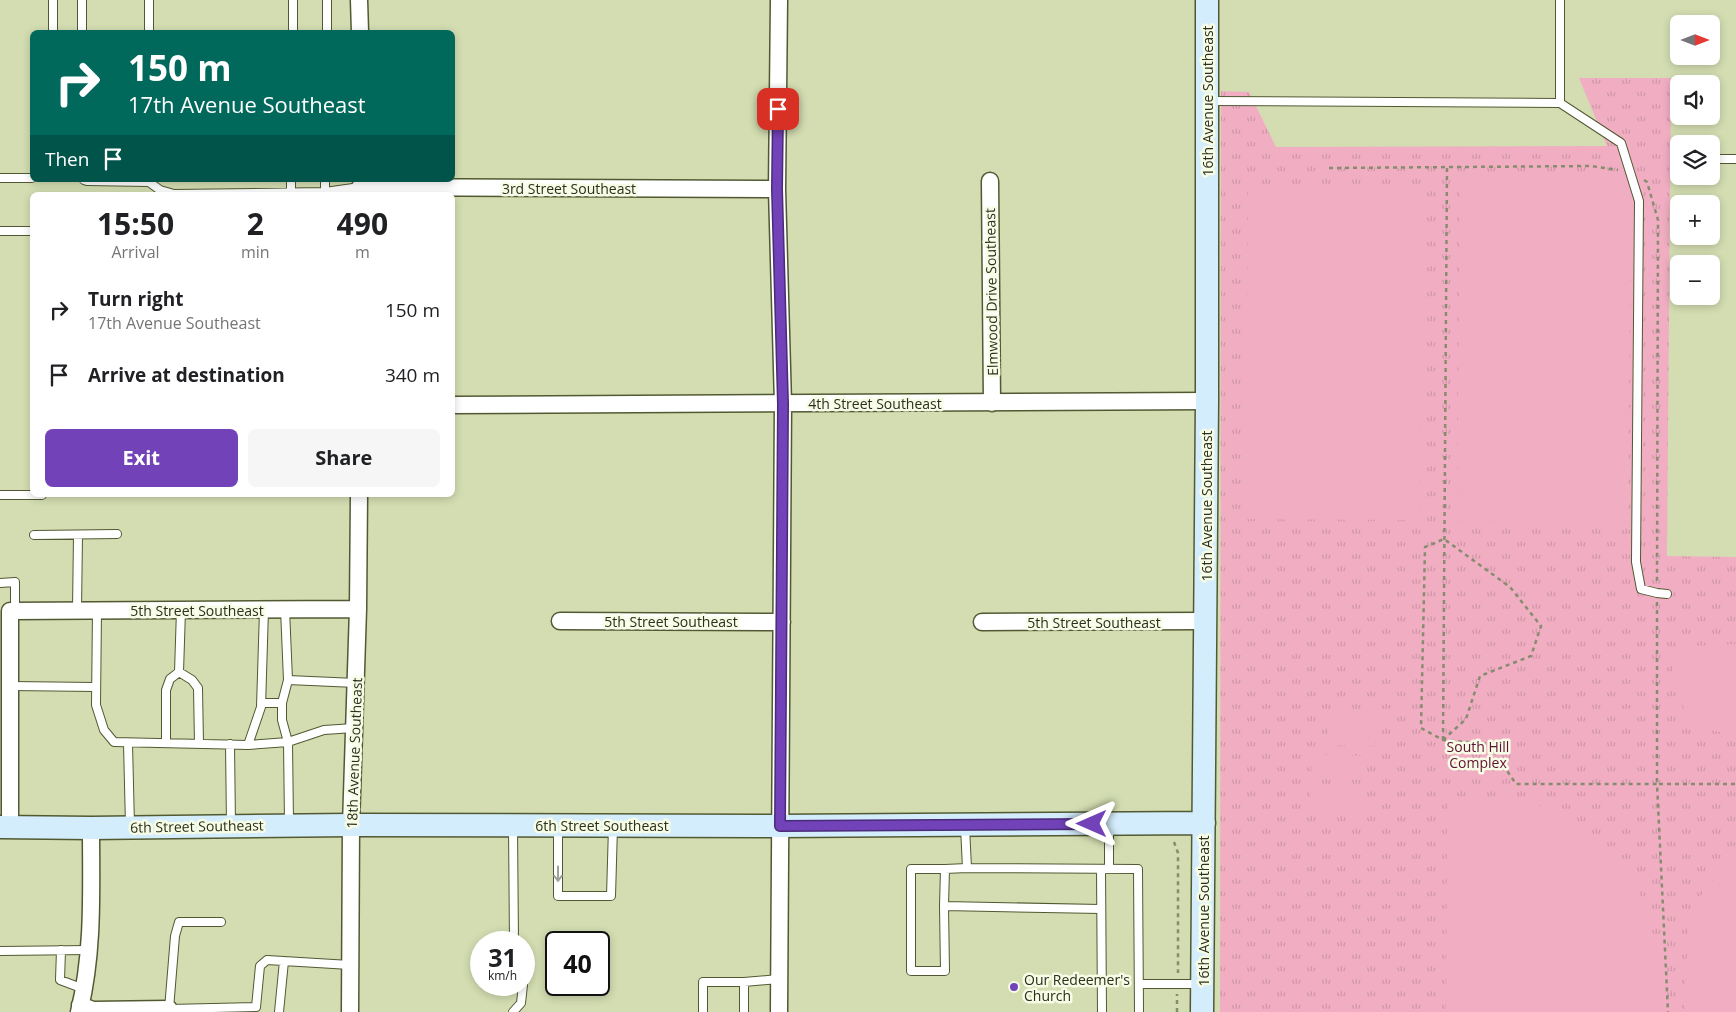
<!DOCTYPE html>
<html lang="en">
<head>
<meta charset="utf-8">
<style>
	:root { --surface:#fff; --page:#f6f6f6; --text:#202124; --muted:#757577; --accent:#7242b9 }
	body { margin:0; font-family:"Open Sans",sans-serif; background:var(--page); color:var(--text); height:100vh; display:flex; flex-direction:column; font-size:19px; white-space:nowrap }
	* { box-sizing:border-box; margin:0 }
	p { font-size:16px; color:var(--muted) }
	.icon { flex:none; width:28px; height:28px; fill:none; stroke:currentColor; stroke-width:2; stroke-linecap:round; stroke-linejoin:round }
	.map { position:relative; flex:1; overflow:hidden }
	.drawer { position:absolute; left:30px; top:192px; width:425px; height:305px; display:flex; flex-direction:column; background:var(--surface); border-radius:8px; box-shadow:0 2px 8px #0003 }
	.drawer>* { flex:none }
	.hud { position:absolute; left:30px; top:30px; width:425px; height:152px; border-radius:8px; box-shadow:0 2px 8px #0003; background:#00695c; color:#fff; overflow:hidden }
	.needle { width:32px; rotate:90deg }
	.buttons { position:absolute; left:1670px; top:15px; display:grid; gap:10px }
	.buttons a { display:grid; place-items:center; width:50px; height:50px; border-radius:8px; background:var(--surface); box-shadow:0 2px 8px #0003; font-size:25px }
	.speed { position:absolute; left:470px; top:931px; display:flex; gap:10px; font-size:25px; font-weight:700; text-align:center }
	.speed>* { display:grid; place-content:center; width:65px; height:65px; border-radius:50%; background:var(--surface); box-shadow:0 2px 8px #0003; line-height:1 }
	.speed small { font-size:12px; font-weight:400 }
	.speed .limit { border:2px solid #111; border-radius:8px; background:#fff; color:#111 }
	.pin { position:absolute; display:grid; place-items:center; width:42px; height:42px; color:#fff; margin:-21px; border-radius:10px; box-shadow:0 2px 8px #0006 }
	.me { position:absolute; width:55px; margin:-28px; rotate:270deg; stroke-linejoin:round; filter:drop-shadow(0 0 4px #0008) }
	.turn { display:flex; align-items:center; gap:18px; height:105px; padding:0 15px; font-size:22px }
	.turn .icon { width:65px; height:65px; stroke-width:2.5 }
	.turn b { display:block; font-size:35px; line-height:42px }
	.then { display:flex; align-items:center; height:48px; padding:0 15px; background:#0003; gap:10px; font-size:19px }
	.eta { display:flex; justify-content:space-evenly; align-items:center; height:85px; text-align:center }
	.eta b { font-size:30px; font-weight:700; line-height:35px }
	.button { display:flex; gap:10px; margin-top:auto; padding:10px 15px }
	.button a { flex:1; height:58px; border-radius:8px; background:var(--accent); color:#fff; font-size:20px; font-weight:700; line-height:58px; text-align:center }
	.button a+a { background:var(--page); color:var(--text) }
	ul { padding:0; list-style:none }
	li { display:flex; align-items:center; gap:15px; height:65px; padding:0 15px }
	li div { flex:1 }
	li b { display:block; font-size:19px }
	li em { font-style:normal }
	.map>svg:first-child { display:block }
	.park { fill:url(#park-tufts) }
	.pitch { fill:#f1aec3 }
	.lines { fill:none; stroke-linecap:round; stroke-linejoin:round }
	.lane-casing { stroke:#515932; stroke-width:10 }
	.street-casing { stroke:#515932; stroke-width:19 }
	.secondary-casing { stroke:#515932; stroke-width:25 }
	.path { stroke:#868d6e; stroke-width:2.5; stroke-dasharray:4 4; stroke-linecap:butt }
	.lane { stroke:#fff; stroke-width:8 }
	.street { stroke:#fff; stroke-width:16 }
	.secondary { stroke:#d4edfc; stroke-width:22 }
	.oneway { stroke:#a0a19a }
	.route-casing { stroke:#4a2b78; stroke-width:12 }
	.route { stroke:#7242b9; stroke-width:9 }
	.poi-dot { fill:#7242b9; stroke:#f6fce5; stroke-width:2 }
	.labels { text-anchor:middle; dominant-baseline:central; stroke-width:5; stroke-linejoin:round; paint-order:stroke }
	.street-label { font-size:14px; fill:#2b2f1e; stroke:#f6fce5 }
	.park-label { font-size:14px; fill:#620e35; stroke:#f6fce5 }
	.poi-label { font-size:14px; fill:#2b2f1e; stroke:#f6fce5; text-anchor:start }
</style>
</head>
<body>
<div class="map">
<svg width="1736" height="1012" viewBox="0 0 1736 1012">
	<defs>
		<pattern id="park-tufts" width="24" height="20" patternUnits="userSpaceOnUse" patternTransform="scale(1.25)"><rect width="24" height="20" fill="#f1aec3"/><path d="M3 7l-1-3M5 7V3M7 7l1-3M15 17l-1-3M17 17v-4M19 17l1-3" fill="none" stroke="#cf96a7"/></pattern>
	</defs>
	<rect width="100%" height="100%" fill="#d3ddb1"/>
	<path class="park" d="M1579,78H1671L1667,556L1736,557V1012H1220L1221,91L1249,92L1276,147L1607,146Z"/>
	<path class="pitch" d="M1460,176L1631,177L1628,522L1457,521Z
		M1248,189L1421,190L1420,520L1246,519Z
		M1736,644V735H1733L1706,729L1685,712L1673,677L1672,647Z
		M1328,713L1376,714L1375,746L1327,745Z
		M1312,754L1363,756L1362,780L1311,778Z
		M1311,789L1361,791V814L1310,812Z
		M1447,800L1535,803L1586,831L1635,883L1661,955L1663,1012H1446Z
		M1736,850V1012H1684L1689,911Z"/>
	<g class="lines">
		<defs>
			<path id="lane" d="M53,0V32
				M149,0V32
				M82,32V0
				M293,32V0
				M327,32V0
				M1210,101L1560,103V0
				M1560,103L1621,143L1639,201L1636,562L1641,589L1657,593L1667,594
				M1711,159H1736
				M0,178H32
				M84,180L87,181L149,182V180
				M149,182L160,190L174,194L325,192L360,187
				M291,192V180
				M325,192V180
				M0,231H32
				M0,495H42
				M34,535L117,534
				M0,583L15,582V611
				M285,609L288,680L356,683
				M77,610L78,535
				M97,610L96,705L104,730L114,742L248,745
				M181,610L179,672L192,680L198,688L199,744
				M264,610L261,707L248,745L288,742L324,730L354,728
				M10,686L96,687
				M261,703H282L288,680
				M282,703V720L288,742L289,823
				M128,743L130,826
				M166,743V690L170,679L179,672
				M230,744L231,825
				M513,827L514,942
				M558,827V896H611L613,827
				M965,827L967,868L1138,869L1139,1012
				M945,869L967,868
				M1101,869L1102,1012
				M1109,869V826
				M944,906L945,869H911V971H945L944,906L1101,909
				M221,922H179L175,936L169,1009L256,1007L260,966L267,960L350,965
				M61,950L60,980L84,989
				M0,951L89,950
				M744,982V1012
				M1139,984H1199
				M279,1012L284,961
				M513,1012L521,1003L523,985
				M703,1012V982H744L779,979"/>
			<path id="street" d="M359,0L360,32
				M990,181L992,403
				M360,187L777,189
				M452,405L1207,401
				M560,621L782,622
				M982,622L1205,621
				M10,827V611L358,609
				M80,1005L93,1010L169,1009
				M79,1012C94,952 91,889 91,828
				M350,1012L351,825L358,609L359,495
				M779,1012L783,404L777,189L779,0"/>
			<path id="secondary" d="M0,827L91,828L351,825L780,826L1204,823
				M1202,1012L1207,401V0"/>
		</defs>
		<use href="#lane" class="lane-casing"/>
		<use href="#street" class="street-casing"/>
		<use href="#secondary" class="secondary-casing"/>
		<path class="path" d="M1329,168L1591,166L1618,170
			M1644,180L1647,182L1658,220L1657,584
			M1657,602V784H1736
			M1443,740L1466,719L1480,676L1531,656L1541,626L1510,587L1444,539L1425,547L1421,728L1443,740L1489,744L1516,784H1657L1668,1012
			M1443,740L1447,167
			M1174,842L1178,853V973
			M1177,1012V994"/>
		<use href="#lane" class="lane"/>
		<use href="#street" class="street"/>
		<use href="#secondary" class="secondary"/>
	</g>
	<defs><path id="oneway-shaft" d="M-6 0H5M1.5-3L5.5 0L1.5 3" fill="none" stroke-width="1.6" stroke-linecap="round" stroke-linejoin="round" transform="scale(1.25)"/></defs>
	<use class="oneway" href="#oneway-shaft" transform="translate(558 874) rotate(90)"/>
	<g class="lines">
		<defs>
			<path id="route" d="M778,109L777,189L783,404L780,826L1092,824"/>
		</defs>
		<use href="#route" class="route-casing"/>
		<use href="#route" class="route"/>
	</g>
	<circle class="poi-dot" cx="1014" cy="987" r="5"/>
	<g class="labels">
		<g class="street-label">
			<text transform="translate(1207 101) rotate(-90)">16th Avenue Southeast</text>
			<text x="569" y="188">3rd Street Southeast</text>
			<text transform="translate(991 292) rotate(-91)">Elmwood Drive Southeast</text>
			<text x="875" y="403">4th Street Southeast</text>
			<text transform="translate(1206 506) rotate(-90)">16th Avenue Southeast</text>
			<text x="197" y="610">5th Street Southeast</text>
			<text x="671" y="621">5th Street Southeast</text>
			<text x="1094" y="622">5th Street Southeast</text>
			<text transform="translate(354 753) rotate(-88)">18th Avenue Southeast</text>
			<text x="602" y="825">6th Street Southeast</text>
			<text transform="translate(197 826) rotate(-1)">6th Street Southeast</text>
			<text transform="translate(1203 911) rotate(-90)">16th Avenue Southeast</text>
		</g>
		<g class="park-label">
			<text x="1478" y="746">South Hill<tspan x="1478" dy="16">Complex</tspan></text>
		</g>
		<g class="poi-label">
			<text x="1024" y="979">Our Redeemer's<tspan x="1024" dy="16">Church</tspan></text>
		</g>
	</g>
</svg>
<div class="buttons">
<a><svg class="needle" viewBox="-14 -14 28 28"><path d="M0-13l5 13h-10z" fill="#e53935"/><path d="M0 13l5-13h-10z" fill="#757577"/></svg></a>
<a><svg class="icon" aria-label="sound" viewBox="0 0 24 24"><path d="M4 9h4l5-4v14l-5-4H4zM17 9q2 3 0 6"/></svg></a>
<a><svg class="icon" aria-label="layers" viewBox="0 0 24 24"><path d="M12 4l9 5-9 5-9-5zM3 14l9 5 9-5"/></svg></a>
<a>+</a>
<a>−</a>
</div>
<div class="speed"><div>31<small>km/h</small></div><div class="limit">40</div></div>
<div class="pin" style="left:778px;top:109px;background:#d93025"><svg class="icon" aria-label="arrive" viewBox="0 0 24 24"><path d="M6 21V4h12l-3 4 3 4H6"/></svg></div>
<svg class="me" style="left:1092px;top:824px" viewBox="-20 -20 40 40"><path d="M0-17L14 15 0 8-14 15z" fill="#7242b9" stroke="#fff" stroke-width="4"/></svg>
<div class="hud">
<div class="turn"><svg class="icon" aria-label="right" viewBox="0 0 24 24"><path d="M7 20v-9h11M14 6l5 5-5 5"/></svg><div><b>150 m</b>17th Avenue Southeast</div></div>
<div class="then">Then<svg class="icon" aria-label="arrive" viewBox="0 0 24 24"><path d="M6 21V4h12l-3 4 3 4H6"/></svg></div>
</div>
<section class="drawer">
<div class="eta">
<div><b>15:50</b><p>Arrival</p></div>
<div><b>2</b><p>min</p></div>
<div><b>490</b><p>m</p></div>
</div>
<ul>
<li><svg class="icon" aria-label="right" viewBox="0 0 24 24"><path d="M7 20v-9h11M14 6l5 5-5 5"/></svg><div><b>Turn right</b><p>17th Avenue Southeast</p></div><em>150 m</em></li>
<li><svg class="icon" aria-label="arrive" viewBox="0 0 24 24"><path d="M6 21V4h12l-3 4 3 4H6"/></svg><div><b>Arrive at destination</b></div><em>340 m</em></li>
</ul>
<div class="button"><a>Exit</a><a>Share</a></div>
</section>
</div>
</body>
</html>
